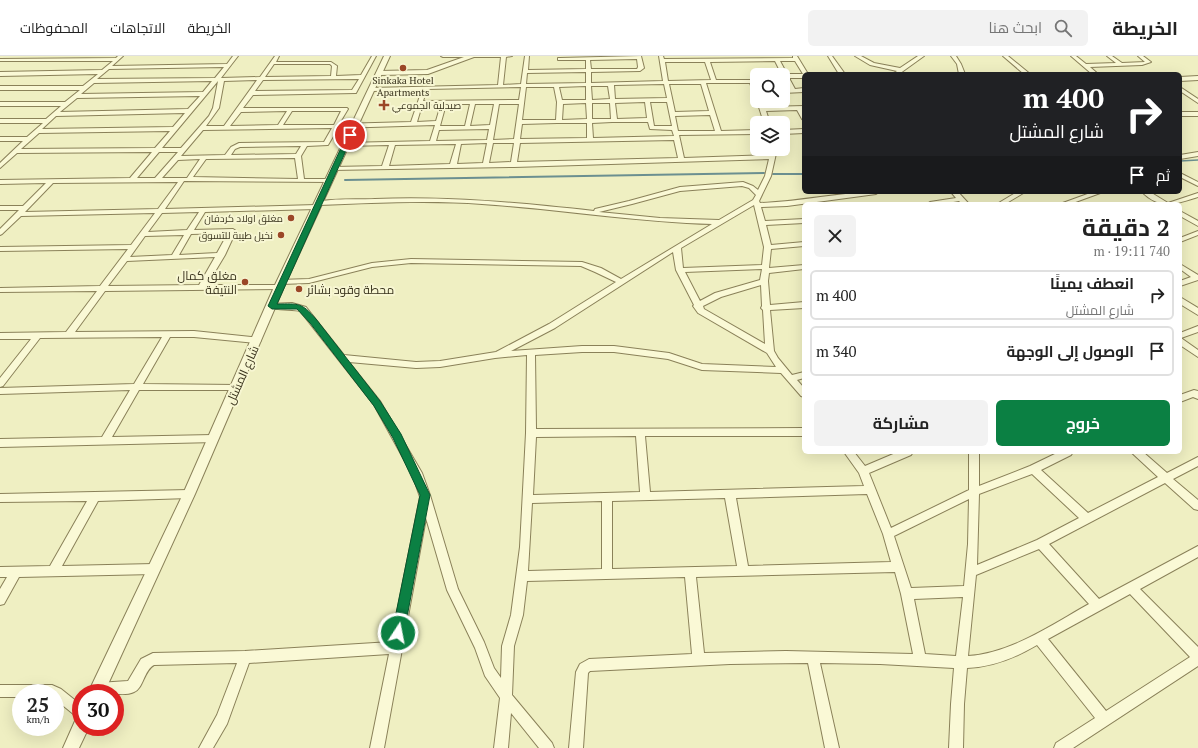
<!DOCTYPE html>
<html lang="ar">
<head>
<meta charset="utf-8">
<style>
	:root { --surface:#fff; --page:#f2f2f2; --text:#222; --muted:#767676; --line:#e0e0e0; --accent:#0b8043 }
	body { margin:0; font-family:"PT Serif",Cairo,serif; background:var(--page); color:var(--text); direction:rtl; height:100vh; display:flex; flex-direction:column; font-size:15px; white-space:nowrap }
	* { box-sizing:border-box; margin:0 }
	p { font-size:13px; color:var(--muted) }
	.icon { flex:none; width:22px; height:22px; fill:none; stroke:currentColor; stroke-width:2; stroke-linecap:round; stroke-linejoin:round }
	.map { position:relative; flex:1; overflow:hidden; direction:ltr }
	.side { position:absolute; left:802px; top:146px; width:380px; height:252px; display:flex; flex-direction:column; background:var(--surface); border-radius:6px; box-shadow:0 4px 16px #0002; direction:rtl }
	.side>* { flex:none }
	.top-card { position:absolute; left:802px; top:16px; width:380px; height:122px; border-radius:6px; box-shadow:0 4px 16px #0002; direction:rtl; background:#202124; color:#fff; overflow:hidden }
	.buttons { position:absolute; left:750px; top:12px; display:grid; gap:8px }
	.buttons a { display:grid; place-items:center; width:40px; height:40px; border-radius:6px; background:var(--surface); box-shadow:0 4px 16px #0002; font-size:20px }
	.speed { position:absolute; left:12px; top:628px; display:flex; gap:8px; font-size:20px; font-weight:700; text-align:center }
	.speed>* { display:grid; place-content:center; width:52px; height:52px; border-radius:50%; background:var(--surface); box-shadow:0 4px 16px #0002; line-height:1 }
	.speed small { font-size:10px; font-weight:400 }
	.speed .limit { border:6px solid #d22; background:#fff; color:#111 }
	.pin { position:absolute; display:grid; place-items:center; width:34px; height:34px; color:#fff; margin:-17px; border:2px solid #fff; border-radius:50%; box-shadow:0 1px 4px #0007 }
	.me { position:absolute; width:44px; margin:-22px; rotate:11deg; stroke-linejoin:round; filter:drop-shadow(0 0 3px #0008) }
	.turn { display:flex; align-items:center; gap:14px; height:84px; padding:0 12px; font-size:18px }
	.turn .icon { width:52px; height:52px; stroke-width:2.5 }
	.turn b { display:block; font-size:28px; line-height:34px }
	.then { display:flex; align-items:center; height:38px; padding:0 12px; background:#0003; gap:8px; font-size:15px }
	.round { display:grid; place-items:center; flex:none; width:42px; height:42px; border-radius:6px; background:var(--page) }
	.summary { display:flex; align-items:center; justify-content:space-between; height:68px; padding:0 12px }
	h1 { font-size:24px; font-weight:700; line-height:30px }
	.primary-button { display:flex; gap:8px; margin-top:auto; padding:8px 12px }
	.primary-button a { flex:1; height:46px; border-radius:6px; background:var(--accent); color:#fff; font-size:16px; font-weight:700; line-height:46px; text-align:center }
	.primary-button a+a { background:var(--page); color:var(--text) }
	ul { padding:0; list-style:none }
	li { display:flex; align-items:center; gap:12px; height:50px; margin:0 8px 6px; padding:0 4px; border:2px solid var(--line); border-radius:6px }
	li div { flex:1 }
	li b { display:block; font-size:15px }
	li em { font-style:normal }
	header { display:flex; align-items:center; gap:24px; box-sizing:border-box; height:56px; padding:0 20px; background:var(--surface); border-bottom:1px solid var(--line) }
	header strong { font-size:19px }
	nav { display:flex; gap:22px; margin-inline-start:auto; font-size:14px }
	.search { width:280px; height:36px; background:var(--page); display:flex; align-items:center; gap:10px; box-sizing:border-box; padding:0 14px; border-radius:6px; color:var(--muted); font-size:15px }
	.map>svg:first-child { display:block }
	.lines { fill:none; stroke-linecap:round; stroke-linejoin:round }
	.stream-far1 { stroke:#6b8f90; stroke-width:1.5 }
	.stream { stroke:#6b8f90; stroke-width:2 }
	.minor-casing { stroke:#8a8159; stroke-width:2 }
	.tertiary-casing { stroke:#8a8159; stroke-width:2 }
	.minor { fill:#faf9d6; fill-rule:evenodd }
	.tertiary { fill:#faf9d6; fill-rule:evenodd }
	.route { fill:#0b8043; stroke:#07532c }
	.poi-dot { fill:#9b4727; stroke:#f7f6d2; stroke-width:1.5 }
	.labels { text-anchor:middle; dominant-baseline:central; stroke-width:4; stroke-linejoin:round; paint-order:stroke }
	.far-poi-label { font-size:10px; fill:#39331d; stroke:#f7f6d2; text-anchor:end }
	.poi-label { font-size:12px; fill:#39331d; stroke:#f7f6d2; text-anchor:end }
	.street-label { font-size:12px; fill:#39331d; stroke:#f7f6d2 }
</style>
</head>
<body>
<header>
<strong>الخريطة</strong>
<div class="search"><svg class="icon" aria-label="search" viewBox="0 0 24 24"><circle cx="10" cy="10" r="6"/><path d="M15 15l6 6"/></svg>ابحث هنا</div>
<nav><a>الخريطة</a><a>الاتجاهات</a><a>المحفوظات</a></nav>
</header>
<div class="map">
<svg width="1198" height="692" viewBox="0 0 1198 692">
	<rect width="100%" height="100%" fill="#efefc2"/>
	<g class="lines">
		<path class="stream-far1" d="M1180,105L1198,104"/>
		<path class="stream" d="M773,118H804
			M345,124L764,117"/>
		<defs>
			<path id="minor" d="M118,0H123L112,10L227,8L233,0H238L221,22L260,21L275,0H279L276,6H331L337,10L336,20L361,19L372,0H376L356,37L253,39L243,52H347L348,53L339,68L411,66L422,34L372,35L369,33L370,32L498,29L501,1H474L428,18L379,19L376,17L379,15L427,14L464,1H443L441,0H512L506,1L503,29L521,28L525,0H529L528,14L586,13V4H558V2H560L641,0L644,12L640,15L591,16V27L663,25L659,0H663L664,3L793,2V0H797L808,18H804V22H789L795,33L804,32V36L783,37V33H789L775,5L710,6L716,24H752C758,27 757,34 757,40L754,38L750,27H706L721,75L757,74V78L679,79L684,102L770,99L771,93H777L771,120L759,145L760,147C800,146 839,136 879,136L876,138L787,150L761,151L765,165L804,163V167L766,169L771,189L804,186V190L771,193L769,212L804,209V213L769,217L768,225L770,249L804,246V252L770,254L774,295L778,302L792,319L804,316V322L797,324L804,332V341L801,340L781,317L702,314L668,303L614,296H582L535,299L536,373L804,372V380H645L650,436L864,430L859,417L844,396H854L865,410L898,396H913L911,399L869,417L891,472L969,434V396H979V430L1030,410L1059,396H1073L1071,399L1041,414L1088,457L1158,421L1131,396H1143L1167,417L1198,401V410L1173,423L1198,444V454L1194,453L1165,427L1049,488L1099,543L1198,490V501L1140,533L1198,591V610L1073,692H1054L1056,687L1095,662L1037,589C1015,602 993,611 967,612L964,648L963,692H949L951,648L954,612L880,608L820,607L839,692H825L808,607L730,608L590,615L588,617L583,692H569L576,616L580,608L589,603L692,598L685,521L527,525L523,559L514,590L512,639L552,687L554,692H539L511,657L508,692H494L500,642L485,620L475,592L447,534L426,462L384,692H370L389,598L249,607L227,668L213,692H199L217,659L237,607L154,609C144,614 143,633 134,636C128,639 121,638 115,638V637H93L92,633L94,629L98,627L128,625L141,603L153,597L245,595L391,586L420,441L412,418L374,349L300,255C292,253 273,255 268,250L269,248L292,247L306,251L344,299L416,306L440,305L496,296L549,268L616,226L595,216L581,210L411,207L372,211L309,227L282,228L278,226L279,224L309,223L372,207L411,203L582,206L601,212L621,223L712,168C635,166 559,153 482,148C428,144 373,147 319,149L317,148V146C335,142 356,144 375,143C449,140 521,147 594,155L595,153L629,145L680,131L743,126L753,130L758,134L765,120L769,103L514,111L332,114V112L334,111L382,110L389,89L346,90L343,88L344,87L430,85L435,69L338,72L328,89L307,90L301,100L304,123H329L332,125L331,126L184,125L165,153L316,149L319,151L316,153L205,156L194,174L233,173L236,175L225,199L207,229H282V233L105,235L75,276L194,275L260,282L261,284L260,286L257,287L194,281H170L143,328L236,329L240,332L239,334H139L112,381L213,379L216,380L218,383L216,386L0,391V383L102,381L130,334L0,338V332L134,328L162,281L40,282L3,330L0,331V322L31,283H0V277L66,276L97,235L0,236V232L100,230L128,193L0,195V191L131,189L155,157L21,160L2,178L0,179V173L19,154H0V150H23L46,127L0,128V124L130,122L152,96L17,97L0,112V107L23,85H0V81H27L43,67H0V63H46L61,50H0V46H65L80,34H0V30H83L98,18L0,20V16L102,14L113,5H0V3L116,2ZM637,3L638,11L637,13H591L590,4ZM780,5H795L803,18H787ZM665,6H705L711,24L668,25ZM274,8H330L332,10L331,20L265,21ZM224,11L215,22L97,23L109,13ZM586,16V27L526,28L527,17ZM359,23L352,34L255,35L263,24ZM257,24L224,70H206L219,52L224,25ZM212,25L203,36L81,38L94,27ZM218,25L213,52L209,60L181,92H162ZM664,28L667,42L615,43L614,29ZM669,28H701L709,55L675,56ZM586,30V44H562L559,31ZM591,30H608L610,43L592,44ZM521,31L519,44L423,45L427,33ZM526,31H554L557,46L556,64H522ZM200,40L188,53L60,56L77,42ZM645,46L647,62L617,63L615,47ZM650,46H667L672,70H654ZM586,47L587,63L562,64L563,48ZM592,47H610L611,63H592ZM441,48L436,65L417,66L422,49ZM446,48H470L465,70H440ZM475,48H494L490,69L470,70ZM499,48H519L514,83L493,84ZM287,55L278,69L230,70L241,56ZM292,55H341L334,69H283ZM185,57L173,71L42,73L56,60ZM710,59L715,75H678L675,60ZM612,66H648L650,73L672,74L674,80L593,82L592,67ZM557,67H587V82L520,83L522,68ZM332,72L324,86L239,87L231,91L225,99L181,100L203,74ZM489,73L487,84L436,85L439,74ZM170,75L155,92L21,93L39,77ZM674,84L678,102L517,106L520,87ZM487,87L483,107L457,108L461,88ZM493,87H514L511,106L489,107ZM456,88L450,108L389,110L395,89ZM301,90L296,98L231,99L235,93L240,91ZM159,96H178L155,122H137ZM295,102L298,123L193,121L206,103ZM200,103L187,122H162L178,104ZM178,126L158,153L25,156L53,127ZM742,130L749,132L756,139L753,144L719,164L660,162L599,156L632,148L680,135ZM754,149L764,191L762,209L683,212L681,192ZM199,156L187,174L148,176L162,157ZM228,177L217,197L179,199L191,178ZM184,179L172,199L130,201L145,180ZM673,196L676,214L694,249L693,250L698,257L767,297L776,311L702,308L669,297L614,290H582L511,295L555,272ZM215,201L199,229L108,230L127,205ZM762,213L760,224L715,237L700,245L685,216ZM761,229L762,250L761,252L763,254L765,288L704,253L703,250L721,241ZM527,299L526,377L520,491L511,559L502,590L501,622L494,612L484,586L458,533L430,439L422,417L380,345L349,306L416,312L440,311L495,302ZM636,380L640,436L533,439L536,381ZM1032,418L1079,462L1037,484L977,509L979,438ZM867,438L883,478L891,506L748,510L736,442ZM725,442L737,510L612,513V445ZM969,443L968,488L964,530L911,532L894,480ZM602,445V513L528,515L532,447ZM1039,493L1089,548C1051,569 1012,597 968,600L976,519ZM895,516L901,538L913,598L786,595L704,597L696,521ZM1130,538L1190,601L1106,655L1048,583ZM963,541L956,600L925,598L914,543Z
				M828,0H832L845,18H839Z
				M855,0H861L874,7L900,12L918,0H924L899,18L894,17L897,15L870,9Z
				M951,0H956L961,8L965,18H959L957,8Z
				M1003,0H1008L1030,18H1024Z
				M1071,0H1076L1086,8L1116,7L1107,0H1112L1122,7L1145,6L1138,0H1143L1151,6L1142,9L1090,11L1098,18H1092Z
				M1198,20V24L1180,25V21Z
				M1180,31L1198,43V47L1180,35Z
				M757,45H763L765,51L804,50V54H803L804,64L802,63L797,54L766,55L770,67H764Z
				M1180,56H1198V60H1180Z
				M804,73V77L783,78V74Z
				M1198,96V100L1180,103V99Z
				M1180,117L1198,126V130L1180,121Z
				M951,136H958L969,148H962L959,145L942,148H927L930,146L956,142Z
				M1017,136H1025L1005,148H997Z
				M1093,136H1103L1070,148H1060Z
				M1142,136H1150L1168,147L1198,137V141C1176,148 1160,154 1142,136Z
				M1180,155L1198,165V170L1180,160Z
				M1198,175V179L1180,186V182Z
				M1180,208L1198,219V224L1180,230V225L1191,221L1180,213Z
				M1180,241L1198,252V259L1180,248Z
				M1198,270V276L1181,282L1198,294V301L1180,289V277Z
				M1194,334L1198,335V343L1193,341L1180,346V339Z
				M189,434L193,435L194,438L193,441L189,442L98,445L62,510L154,508L158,509L159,513L158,517L154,518L19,521L4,548L0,549V533L7,521H0V511L50,510L87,445L0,446V438Z
				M0,629H52L61,633L81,649V663L77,661L55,643V637H21V641H0Z"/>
			<path id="tertiary" d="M384,0H390L284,231L195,438L104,637H88L183,438L274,231Z
				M81,663V671H89L79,692H63L75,665Z"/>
		</defs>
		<use href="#minor" class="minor-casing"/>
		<use href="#tertiary" class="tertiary-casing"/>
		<use href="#minor" class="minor"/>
		<use href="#tertiary" class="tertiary"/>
	</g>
	<path class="route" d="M350,77L353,79L277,248C299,248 301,246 316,263L380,345L401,378L430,439L404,577L402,581L398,582L394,581L392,577L420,439L393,382L374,350L310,267L297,253H272L268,250L347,79Z"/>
	<g class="poi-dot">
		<circle cx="403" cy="12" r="4"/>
		<path d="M382 43h4v4h4v4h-4v4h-4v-4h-4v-4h4z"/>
		<circle cx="291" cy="162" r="4"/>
		<circle cx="281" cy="179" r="4"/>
		<circle cx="245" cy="226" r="4"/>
		<circle cx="299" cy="233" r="4"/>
	</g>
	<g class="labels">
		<g class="far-poi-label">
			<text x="403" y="24" text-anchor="middle">Sinkaka Hotel<tspan x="403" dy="12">Apartments</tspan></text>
			<text x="392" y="49" text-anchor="start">صيدلية الجموعي</text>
			<text x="283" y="162">مغلق اولاد كردفان</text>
			<text x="273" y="179">نخيل طيبة للتسوق</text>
		</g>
		<g class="poi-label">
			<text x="237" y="219">مغلق كمال<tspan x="237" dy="14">النتيفة</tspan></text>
			<text x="307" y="233" text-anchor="start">محطة وقود بشائر</text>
		</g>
		<g class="street-label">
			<text transform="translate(242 319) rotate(-66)">شارع المشتل</text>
		</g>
	</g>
</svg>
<div class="buttons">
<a><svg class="icon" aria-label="search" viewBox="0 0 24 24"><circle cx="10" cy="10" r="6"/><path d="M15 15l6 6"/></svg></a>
<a><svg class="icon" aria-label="layers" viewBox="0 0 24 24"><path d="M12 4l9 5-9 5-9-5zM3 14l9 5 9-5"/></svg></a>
</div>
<div class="speed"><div>25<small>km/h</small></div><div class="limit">30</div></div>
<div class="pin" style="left:350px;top:79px;background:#d93025"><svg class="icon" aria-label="arrive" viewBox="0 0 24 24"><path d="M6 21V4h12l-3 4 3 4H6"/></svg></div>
<svg class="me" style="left:398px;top:577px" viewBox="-20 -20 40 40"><circle r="17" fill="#0b8043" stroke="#fff" stroke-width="3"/><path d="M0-11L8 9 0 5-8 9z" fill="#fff"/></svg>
<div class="top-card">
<div class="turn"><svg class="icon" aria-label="right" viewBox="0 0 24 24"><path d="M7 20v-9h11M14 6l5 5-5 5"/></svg><div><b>400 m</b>شارع المشتل</div></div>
<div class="then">ثم<svg class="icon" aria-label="arrive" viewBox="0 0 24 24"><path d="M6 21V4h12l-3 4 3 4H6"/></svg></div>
</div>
<section class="side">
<div class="summary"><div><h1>2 دقيقة</h1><p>740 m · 19:11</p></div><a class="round"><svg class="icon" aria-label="close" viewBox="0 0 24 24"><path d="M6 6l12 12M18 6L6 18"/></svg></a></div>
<ul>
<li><svg class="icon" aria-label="right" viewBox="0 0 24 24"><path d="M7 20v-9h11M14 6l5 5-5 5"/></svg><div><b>انعطف يمينًا</b><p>شارع المشتل</p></div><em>400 m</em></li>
<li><svg class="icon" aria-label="arrive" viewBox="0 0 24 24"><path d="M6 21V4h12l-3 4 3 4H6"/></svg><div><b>الوصول إلى الوجهة</b></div><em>340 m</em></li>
</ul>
<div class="primary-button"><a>خروج</a><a>مشاركة</a></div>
</section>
</div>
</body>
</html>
